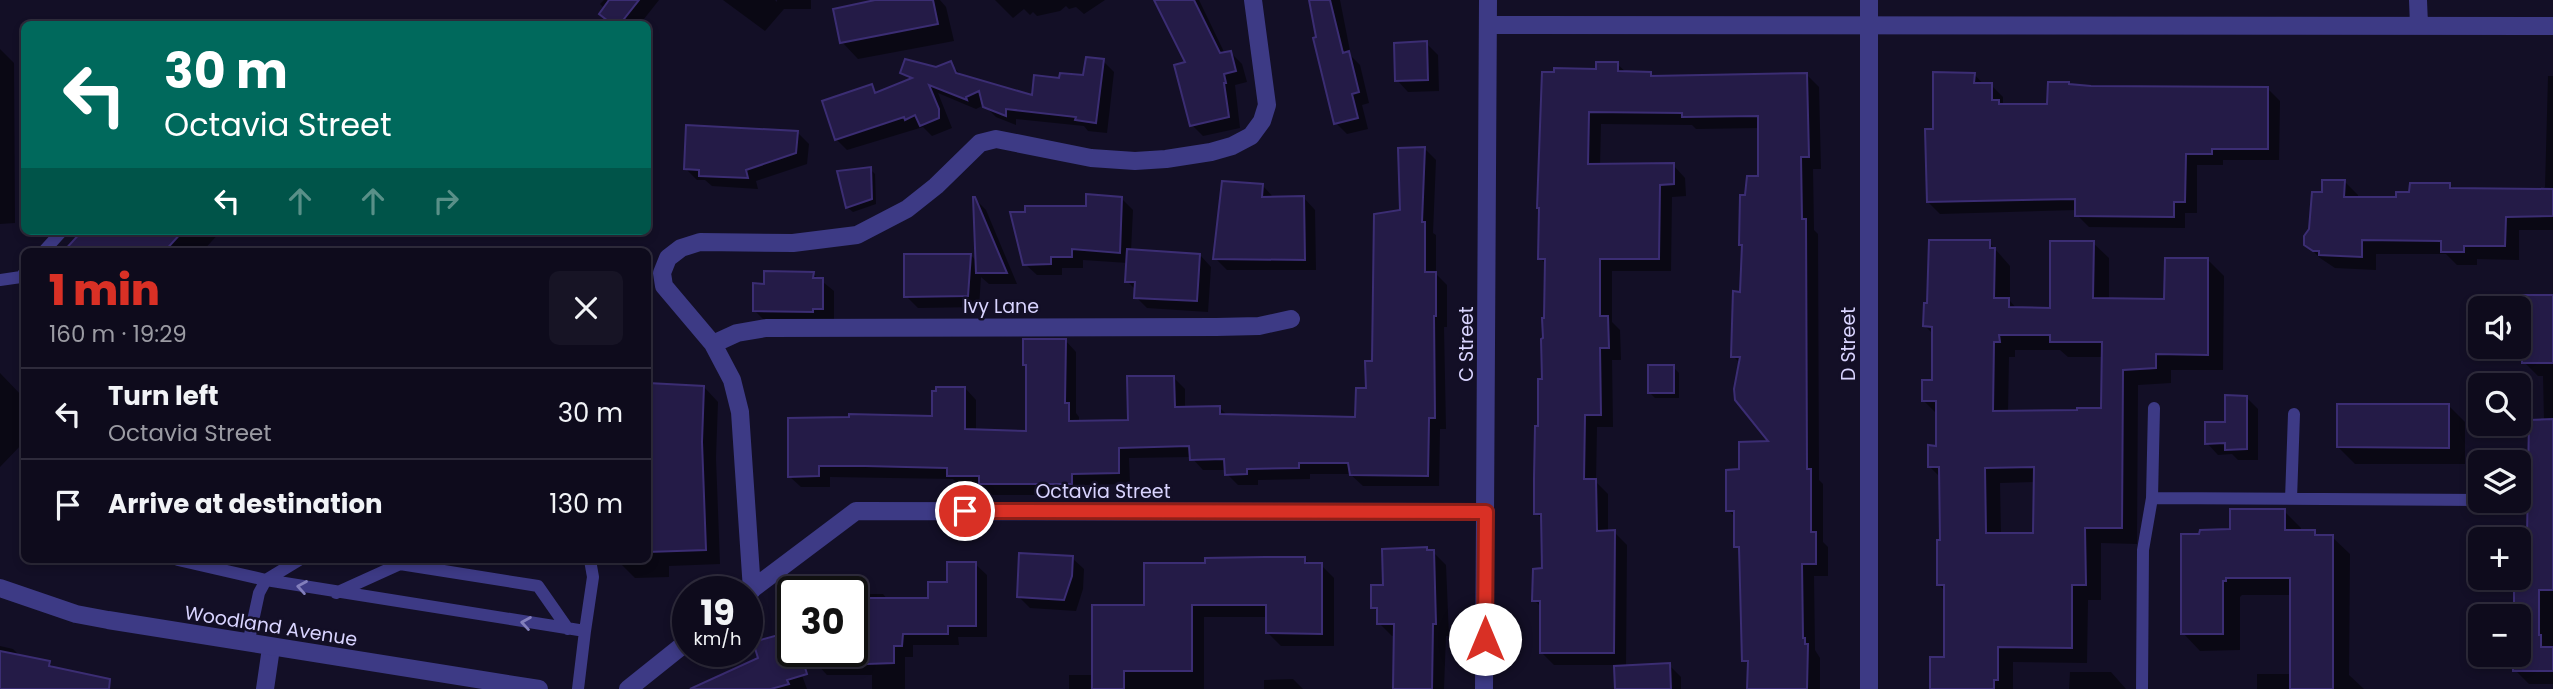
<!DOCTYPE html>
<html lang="en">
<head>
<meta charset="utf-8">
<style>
	:root { --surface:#0e0b1c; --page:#171425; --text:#f1f3f6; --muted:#9b9ba3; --line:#2e2b3b; --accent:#d93025 }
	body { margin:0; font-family:Poppins,sans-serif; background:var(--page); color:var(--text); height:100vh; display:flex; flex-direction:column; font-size:26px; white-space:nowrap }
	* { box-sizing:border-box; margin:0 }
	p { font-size:23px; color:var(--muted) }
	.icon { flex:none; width:38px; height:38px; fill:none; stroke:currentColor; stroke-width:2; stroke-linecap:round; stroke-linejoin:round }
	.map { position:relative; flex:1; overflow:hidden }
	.panel { position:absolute; left:21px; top:248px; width:630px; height:315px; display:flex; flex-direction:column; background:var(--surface); border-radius:10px; box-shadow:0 4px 10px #0003,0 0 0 2px var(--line) }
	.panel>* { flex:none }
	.top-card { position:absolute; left:21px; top:21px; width:630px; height:214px; border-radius:10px; box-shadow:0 4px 10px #0003,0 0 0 2px var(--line); background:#00695c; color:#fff; overflow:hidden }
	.tools { position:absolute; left:2468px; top:296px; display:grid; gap:14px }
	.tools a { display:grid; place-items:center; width:63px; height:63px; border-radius:10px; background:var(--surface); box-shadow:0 4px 10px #0003,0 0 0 2px var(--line); font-size:35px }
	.speed { position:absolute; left:672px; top:576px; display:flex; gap:14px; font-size:35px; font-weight:700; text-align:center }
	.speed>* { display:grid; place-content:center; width:91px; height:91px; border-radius:50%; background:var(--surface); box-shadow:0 4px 10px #0003,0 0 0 2px var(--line); line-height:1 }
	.speed small { font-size:18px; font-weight:400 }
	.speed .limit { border:4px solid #111; border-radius:10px; background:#fff; color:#111 }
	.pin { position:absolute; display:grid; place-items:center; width:60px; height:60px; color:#fff; margin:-30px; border:4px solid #fff; border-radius:50%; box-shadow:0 2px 7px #0007 }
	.me { position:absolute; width:77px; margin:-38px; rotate:0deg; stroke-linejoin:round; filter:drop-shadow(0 0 5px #0008) }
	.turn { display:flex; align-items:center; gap:24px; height:147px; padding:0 28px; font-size:32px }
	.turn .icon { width:91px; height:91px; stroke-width:2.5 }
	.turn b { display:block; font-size:49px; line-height:60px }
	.lanes { display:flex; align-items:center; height:66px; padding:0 28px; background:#0003; justify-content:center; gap:35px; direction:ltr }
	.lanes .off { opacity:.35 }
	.round { display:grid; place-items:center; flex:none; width:74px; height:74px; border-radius:10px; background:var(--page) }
	.headline { display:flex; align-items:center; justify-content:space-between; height:119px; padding:0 28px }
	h1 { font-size:42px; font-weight:800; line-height:52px; color:var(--accent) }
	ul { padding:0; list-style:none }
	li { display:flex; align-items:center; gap:21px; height:91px; padding:0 28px; border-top:2px solid var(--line) }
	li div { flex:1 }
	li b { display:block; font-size:26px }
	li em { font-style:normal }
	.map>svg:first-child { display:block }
	.shadow { fill:#0007; fill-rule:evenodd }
	.building { fill:#241b47; stroke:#3b2d73; stroke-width:2; fill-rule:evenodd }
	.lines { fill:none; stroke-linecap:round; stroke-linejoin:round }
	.service { stroke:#3d3a85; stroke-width:12 }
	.minor { stroke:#3d3a85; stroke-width:18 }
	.tertiary { stroke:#3d3a85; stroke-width:18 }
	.oneway { stroke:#837fbc }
	.route-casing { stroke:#8d1f18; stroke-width:18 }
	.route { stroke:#d93025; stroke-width:12 }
	.labels { text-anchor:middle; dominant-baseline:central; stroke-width:5; stroke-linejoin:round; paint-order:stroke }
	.street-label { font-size:19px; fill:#d9d4ff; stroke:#130f26 }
</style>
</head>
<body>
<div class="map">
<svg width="2553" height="689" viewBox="0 0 2553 689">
	<rect width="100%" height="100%" fill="#130f26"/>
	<path class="shadow" d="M604,0H659L640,24H612L601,14L605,9L600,4Z
		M723,0H775L777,2V0H811V9H784L765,31Z
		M883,0H940L946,7L954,41L858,59L842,42Z
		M995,0H1105L1084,14L1076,7L1069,9L1066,6L1060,11L1037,16L1033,12L1030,15L1024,9L1013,18Z
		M1156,0H1199L1225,54L1231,53L1242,64L1247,82L1235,85L1240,128L1203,136L1192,125L1187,63Z
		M1311,0H1340L1351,56L1360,65L1369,103L1362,105L1368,129L1347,134L1336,123Z
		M1426,43L1438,55L1439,91L1408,92L1397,80Z
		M0,49L14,63L15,223L0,224Z
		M1103,61L1114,72L1107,133L1088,131L1084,126L1016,119V125L996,117L984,105L976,109L938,93L952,128L932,136L923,127L847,150L836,139L871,86L878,94L910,80L902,72L936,69L950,63L963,77L1033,97L1061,80L1084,77Z
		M1617,64L1627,73H1650L1654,77L1807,75L1819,87L1821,169H1813L1814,230L1818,234L1819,480L1823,484V542L1828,547V576H1814L1815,650L1820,658V689H1749L1750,666L1744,660L1741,552L1736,546V518L1728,510L1741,471L1772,443L1740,363L1733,356L1742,293L1746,197L1760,177V128L1696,129L1692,125L1601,124L1600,166L1673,165L1685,178L1686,196L1672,197L1671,271H1612V322L1620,330L1621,360H1612L1613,427H1597L1596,482L1608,494V532H1614L1627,545L1626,668L1669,665L1681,677V689H1616L1626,665H1554L1541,652V607L1534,600L1543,570V520L1536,513L1547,265L1540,258V209L1538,207L1598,71Z
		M1974,74L1984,85H1991L2003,97V106H2049L2071,86L2268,89L2280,101L2279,160H2223V165H2197V213H2185V228L2089,227L2077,215V210L1940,214L1928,202L1934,130Z
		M2548,76H2553V230H2519V260L2477,259V265H2457L2446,254H2376V270L2335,268L2320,258L2306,244L2324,193L2344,181L2358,195V198L2398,199L2450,185L2455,190H2541L2545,187Z
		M798,133L809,144L807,164L756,181L758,189L712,186L705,180H697L685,168Z
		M1425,149L1436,160L1433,233L1436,235V274L1447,285V327H1444L1446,429H1440L1439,486H1363L1350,474H1310V479L1258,480V485H1238L1227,474L1226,470H1203L1191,457L1129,458L1130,484L1082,485L1083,495H992L984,486H960L953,479L830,477V487H801L789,476L934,418L965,388L976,400V431L1028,433V367L1024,364L1065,340L1076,352V413L1079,417V423L1130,422L1173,377L1185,389V408H1220L1228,416L1357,419L1367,390L1374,362L1402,212Z
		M870,169L875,174L876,204L853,212L847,207Z
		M1263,186L1275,199L1304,198L1315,210L1316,270H1227L1215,258Z
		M1121,198L1133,210L1131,251L1200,255L1211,267L1208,312L1147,308L1136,297V290L1127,281L1128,263L1083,260V268H1062V275H1037L1025,264L1087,207Z
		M975,199L986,210L1017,284H989L981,277L979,307L918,308L906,296L971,255L977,262Z
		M85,231H221L202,252H66Z
		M1989,242L2010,266V301L2017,309H2052L2093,243L2109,258V300L2166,301L2208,260L2224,276L2223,370H2171V383L2138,385L2137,544L2101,543V600H2088L2087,663L2013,662V689H1932L1946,659V592L1939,585L1942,541L1941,478L1930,467L1937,447L1938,415L1924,401L1934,382L1933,334L1925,326ZM2015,350H2060L2068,357H2103V410L2008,413L2009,357H2015ZM2035,482V535H2001L2000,483Z
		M813,274L834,291V319L766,322L754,310L766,286Z
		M2553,295V684H2529L2515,670L2518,654V616H2515L2518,539L2495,538L2529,537L2544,421L2543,376H2538L2524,362Z
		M648,352L653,358L652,385L704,387L718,402L716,458L720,564L669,566V577L635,578L620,563V560H648Z
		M1673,367L1679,373V398H1655L1649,392Z
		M0,373L24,398V442L0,467Z
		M2246,397L2258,409V460H2238L2232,454L2218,455L2207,443L2227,424Z
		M2448,405L2465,422V464H2355L2338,447Z
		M2284,511L2301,528V532H2314L2319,537H2332L2350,554L2349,675L2364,689H2257V674H2292V595H2242L2240,597V650L2200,651L2183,633L2231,531Z
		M1426,549L1433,552L1446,565L1449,636H1446L1444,689H1394L1395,636H1392L1379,623V613L1373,607L1385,586Z
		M1072,558L1084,569L1083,589L1076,611L1030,608L1018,596Z
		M1305,559L1311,565H1321L1334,578V646H1281L1268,633V617H1204V689H1069V675H1094L1146,607L1207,565Z
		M975,564L987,575V637H958L959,645H913V657H905V689H872V675H827L816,663V651H852V594H883L888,600H930Z
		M0,646L13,649L21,657L49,662L56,670L91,689H0Z
		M793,651L807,689H713Z
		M2070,672H2111L2126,689H2069Z
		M1293,679L1303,689H1264V680Z"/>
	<path class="building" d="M609,0H639L620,24H612L599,14Z
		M875,0H933L938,24L840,43L833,9Z
		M1154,0H1194L1220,53L1231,51L1236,71L1224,74L1226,83H1224L1229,117L1190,126L1174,65L1185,62Z
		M1309,0H1330L1343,53L1349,51L1359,92L1352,94L1358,118L1334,124L1313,38L1316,37Z
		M1427,41L1428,80L1395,81L1394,43Z
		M1086,57L1104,59L1096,123L1075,120L1076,117L1006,109V116L983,107L979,91L966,97L967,100L929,85L939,109V118L920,126L915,115L905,120L904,117L835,140L822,101L872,84L875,93L912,78L900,73L905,59L936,67L951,61L956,73L1032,95L1034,75L1059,78L1060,73L1083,75Z
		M1596,62H1618V71L1651,72V76L1807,73L1809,157H1801L1802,219H1806L1807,469H1811V532H1816V564H1802L1803,638H1805V644H1808L1807,689H1747L1748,661H1742L1739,547H1734V511H1726V470L1739,469V442L1768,441L1735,400L1734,389L1740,357H1731L1733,291L1740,292L1742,245H1739L1740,195H1745L1747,176H1758V116L1682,117V113L1589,112L1588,164L1674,163V184L1660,185L1659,259H1600V316H1608L1609,348H1600L1601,415H1585L1584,479H1596L1597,531L1615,530L1614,653H1540V601H1532L1533,569L1542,568L1541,514H1534V478L1535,426H1538V379H1542L1541,339L1543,338L1542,318H1544L1545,259H1538L1539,208H1537L1542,72H1554V68L1596,69Z
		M1933,72L1975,73L1974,83H1992V100H1999V104H2047L2048,82H2069V84L2091,86L2268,87V149H2212V154H2186L2185,202H2174V217L2075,216V199L1927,202L1925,129H1933Z
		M686,125L798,131L796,153L746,170L748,178L699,176V170L684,169Z
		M1425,147L1422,222H1425V272H1436V316H1434L1435,418H1429L1428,476L1350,475L1348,463H1299V468L1247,469V474L1225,475L1224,459L1190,460L1189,446L1119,448V473L1072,474V484H979V476H947V468L865,466H819V476L788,477V418L849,417V414L932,416V391H936V387H965V429L1026,431V365H1023V339H1066L1065,403H1069V421L1128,420L1127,376H1174L1175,407L1220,406V414L1355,417L1356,388H1366L1365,361H1372L1374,214L1400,210L1398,148Z
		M871,167L872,199L846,208L837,171Z
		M2322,180H2345L2344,197H2396V192H2409L2410,183H2450V188L2553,189V216L2506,217L2505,246H2464V252H2441V241L2362,240V257L2319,255V251H2313L2304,245V236L2309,229L2312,192H2322Z
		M1222,181L1263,184L1262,197L1304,196L1305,260L1213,259Z
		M1086,194L1122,197L1120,253L1072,249V257H1051V264L1023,265L1010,212H1025V206H1086Z
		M973,197H975L1007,273H976Z
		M82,231H183L164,252H63Z
		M1929,240H1990V248H1995L1994,298H2009V307L2050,308V241H2094L2093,298L2164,299L2165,258H2208V355L2156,354V368L2123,370L2122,528H2085L2086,585H2072V648L1998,647V680H1994V689H1930V657H1944V585H1937V540H1940L1939,467H1928V445L1936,446V401H1922V380H1932V327L1923,326L1924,303H1927ZM1999,335H2050V342H2102L2101,408H2077V410L1993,411L1994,342H2000ZM2034,467L2033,533H1986L1985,468Z
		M1127,249L1200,254L1197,301L1134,298L1135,282H1125Z
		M904,254H971L968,296L904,297Z
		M764,271L814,272L813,278H823V309H813V312L753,311V283L764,284Z
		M2522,295H2553V363H2522Z
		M1648,365H1674V393H1648Z
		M648,383L704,386L702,442L706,550L648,552Z
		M2225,395L2247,396V449L2225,450V443L2205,444V422H2225Z
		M2337,404H2449V448L2337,447Z
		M2553,419V590H2539V635H2541V647H2553V671H2513V654H2518V616H2514V578H2518V539H2515V536H2527L2529,420Z
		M2230,509H2285V530H2315V535H2333V689H2290V578H2226V581H2223V634H2181V534H2199L2200,530L2230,529Z
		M1427,547V550H1434L1436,624H1433L1432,689H1393L1394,624H1377V608H1371V585H1383L1382,549Z
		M1019,553L1073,556L1072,576L1064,600L1017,597Z
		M1265,557H1305V563H1322V634L1266,633V605H1192V671H1124V689H1092V605H1144V563H1205V558Z
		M947,562H976V626H948V634H903L902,646H894V663L867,664L868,598H928V582H947Z
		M793,631V651H800L807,674L787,680L789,684L771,689H690L758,658L753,642Z
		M0,651L50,661L49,666L110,679L109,689H0Z
		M1670,663L1671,689H1615L1614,666Z"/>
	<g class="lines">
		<path class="service" d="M43,252L62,231
			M0,280L21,277L24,273
			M2152,498L2154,408
			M2291,499L2294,414
			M178,560L266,580L299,560
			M336,593L400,564L538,586L568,629
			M585,631L593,577L590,560
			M248,644L259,593L266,580L585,631L578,689
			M2142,689L2143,550L2152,498L2480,500"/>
		<path class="minor" d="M2418,0L2419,25
			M1489,25L2553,26
			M713,344L737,333L766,328L1216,327L1259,326L1291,319
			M752,590L740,412L732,380L713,344L664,286L662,273L668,258L681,248L700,242L793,243L857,235L907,209L936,186L980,143L996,139L1091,158L1135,161L1166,159L1211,152L1232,146L1251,136L1262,121L1267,105L1253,0
			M747,593L856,511L1486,512
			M265,689L271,648
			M628,689L688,641
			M1484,689L1488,0"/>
		<path class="tertiary" d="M0,588L76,614L108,620L539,689
			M1869,689V0"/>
	</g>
	<defs><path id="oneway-chevron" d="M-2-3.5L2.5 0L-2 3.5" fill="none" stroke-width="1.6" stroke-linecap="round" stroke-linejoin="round" transform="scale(1.75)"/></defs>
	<g class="oneway">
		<use href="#oneway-chevron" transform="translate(302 587) rotate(-170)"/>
		<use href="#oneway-chevron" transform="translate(526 623) rotate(-171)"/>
	</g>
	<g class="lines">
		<defs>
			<path id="route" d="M965,511L1486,512L1485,639"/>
		</defs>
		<use href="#route" class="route-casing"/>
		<use href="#route" class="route"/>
	</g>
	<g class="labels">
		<g class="street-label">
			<text x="1001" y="306">Ivy Lane</text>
			<text transform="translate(1466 344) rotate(-90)">C Street</text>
			<text transform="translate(1848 344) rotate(-90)">D Street</text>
			<text x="1103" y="491">Octavia Street</text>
			<text transform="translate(271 626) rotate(9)">Woodland Avenue</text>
		</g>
	</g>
</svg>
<div class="tools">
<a><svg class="icon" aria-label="sound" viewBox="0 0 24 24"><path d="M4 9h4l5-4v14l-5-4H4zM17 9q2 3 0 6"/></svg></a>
<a><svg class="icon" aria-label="search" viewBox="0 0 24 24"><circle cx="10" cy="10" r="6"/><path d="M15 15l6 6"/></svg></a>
<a><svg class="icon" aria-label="layers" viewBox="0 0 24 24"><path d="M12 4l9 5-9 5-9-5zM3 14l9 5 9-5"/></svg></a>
<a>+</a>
<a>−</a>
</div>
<div class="speed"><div>19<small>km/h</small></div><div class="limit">30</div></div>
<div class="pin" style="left:965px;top:511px;background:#d93025"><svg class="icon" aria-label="arrive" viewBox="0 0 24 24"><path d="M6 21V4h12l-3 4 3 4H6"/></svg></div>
<svg class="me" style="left:1485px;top:639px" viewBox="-20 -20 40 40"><circle r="19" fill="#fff"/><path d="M0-13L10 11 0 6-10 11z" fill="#d93025"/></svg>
<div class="top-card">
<div class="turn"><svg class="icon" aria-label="left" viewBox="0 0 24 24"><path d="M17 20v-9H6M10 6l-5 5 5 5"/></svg><div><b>30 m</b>Octavia Street</div></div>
<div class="lanes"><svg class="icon" aria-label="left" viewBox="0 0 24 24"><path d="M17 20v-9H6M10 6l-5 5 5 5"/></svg><svg class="icon off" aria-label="ahead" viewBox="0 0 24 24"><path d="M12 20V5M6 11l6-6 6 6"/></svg><svg class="icon off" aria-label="ahead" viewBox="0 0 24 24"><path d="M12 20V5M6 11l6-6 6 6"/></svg><svg class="icon off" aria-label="right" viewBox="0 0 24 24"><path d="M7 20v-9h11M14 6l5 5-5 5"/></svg></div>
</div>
<section class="panel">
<div class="headline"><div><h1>1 min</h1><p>160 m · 19:29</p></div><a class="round"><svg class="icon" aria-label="close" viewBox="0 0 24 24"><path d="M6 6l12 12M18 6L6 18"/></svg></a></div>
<ul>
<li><svg class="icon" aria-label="left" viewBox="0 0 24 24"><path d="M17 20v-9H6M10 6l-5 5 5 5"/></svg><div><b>Turn left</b><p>Octavia Street</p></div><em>30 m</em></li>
<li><svg class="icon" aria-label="arrive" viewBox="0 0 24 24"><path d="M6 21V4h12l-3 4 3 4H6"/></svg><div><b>Arrive at destination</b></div><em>130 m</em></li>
</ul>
</section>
</div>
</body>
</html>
